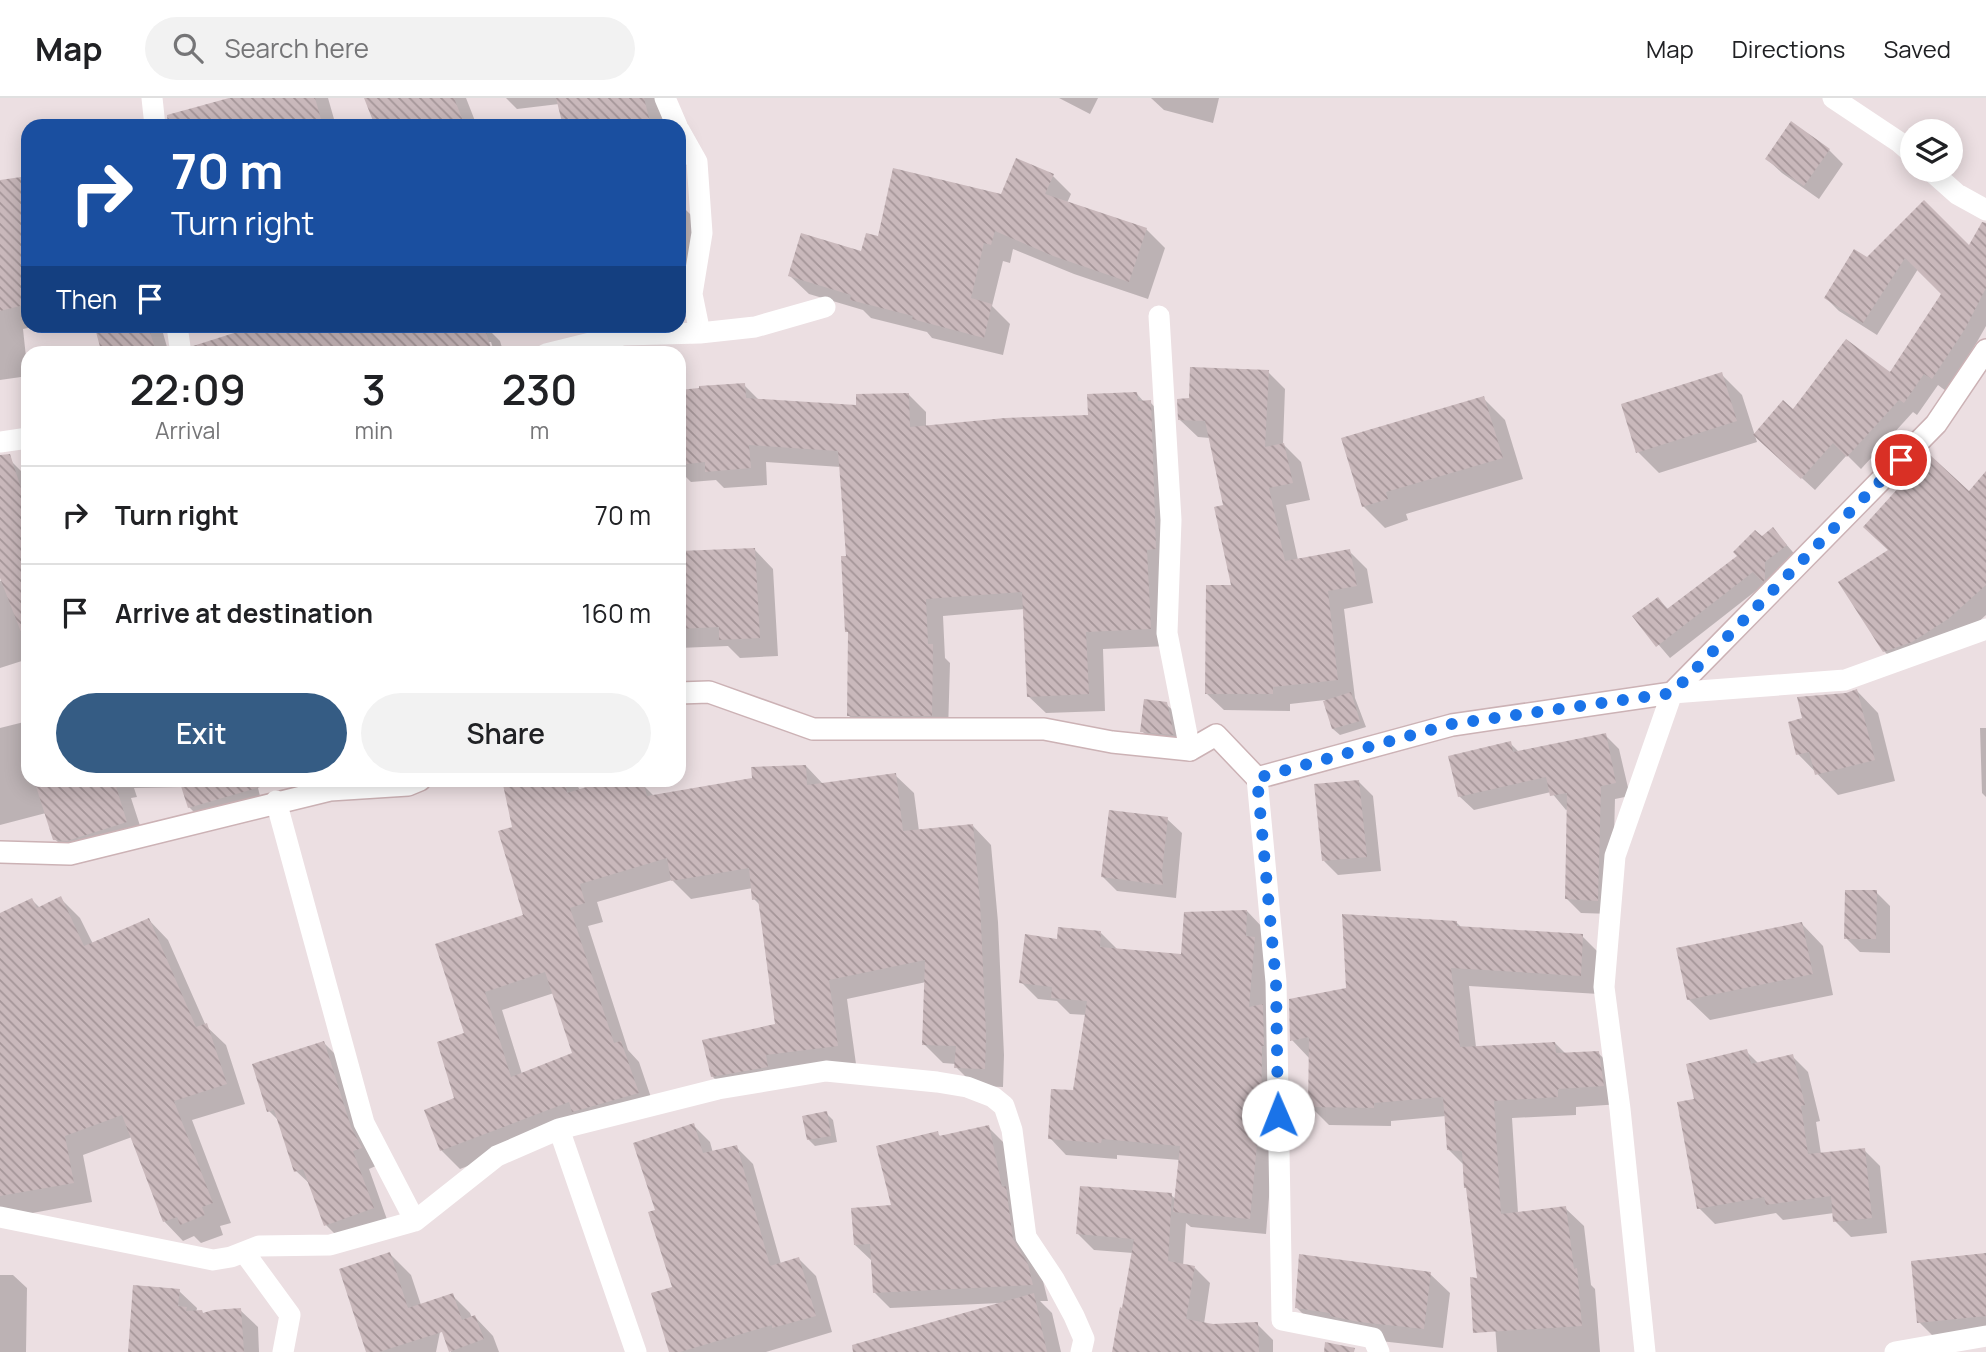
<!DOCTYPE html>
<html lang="en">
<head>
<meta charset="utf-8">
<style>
	:root { --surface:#fff; --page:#f2f2f2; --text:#202124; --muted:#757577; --line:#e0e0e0; --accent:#355c84 }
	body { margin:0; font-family:Manrope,sans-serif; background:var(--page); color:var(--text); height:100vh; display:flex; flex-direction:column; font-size:26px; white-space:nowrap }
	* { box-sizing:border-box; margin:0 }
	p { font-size:23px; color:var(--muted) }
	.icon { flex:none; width:38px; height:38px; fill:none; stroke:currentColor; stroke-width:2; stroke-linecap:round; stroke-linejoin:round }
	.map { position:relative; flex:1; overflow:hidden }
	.sheet { position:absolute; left:21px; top:248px; width:665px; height:441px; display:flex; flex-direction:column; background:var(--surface); border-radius:21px; box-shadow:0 4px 18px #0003 }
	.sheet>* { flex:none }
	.guide { position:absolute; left:21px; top:21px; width:665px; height:214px; border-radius:21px; box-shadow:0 4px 18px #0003; background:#1a4fa0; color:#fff; overflow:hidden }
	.controls { position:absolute; left:1900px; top:21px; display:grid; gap:14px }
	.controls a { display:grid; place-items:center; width:63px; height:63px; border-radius:50%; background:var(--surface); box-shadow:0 4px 18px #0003; font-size:35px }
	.pin { position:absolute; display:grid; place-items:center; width:60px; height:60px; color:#fff; margin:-30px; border:4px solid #fff; border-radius:50%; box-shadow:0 2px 7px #0007 }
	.me { position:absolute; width:77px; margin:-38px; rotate:359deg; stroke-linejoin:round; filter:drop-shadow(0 0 5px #0008) }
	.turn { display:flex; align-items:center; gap:24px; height:147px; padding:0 35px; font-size:32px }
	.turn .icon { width:91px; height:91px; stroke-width:2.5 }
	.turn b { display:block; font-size:49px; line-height:60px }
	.then { display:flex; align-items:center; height:66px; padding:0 35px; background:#0003; gap:14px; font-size:26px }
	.eta { display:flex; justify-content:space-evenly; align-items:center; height:119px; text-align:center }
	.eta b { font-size:42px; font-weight:600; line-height:49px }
	.button { display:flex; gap:14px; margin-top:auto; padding:14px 35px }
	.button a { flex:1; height:80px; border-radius:42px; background:var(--accent); color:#fff; font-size:28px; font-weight:600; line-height:80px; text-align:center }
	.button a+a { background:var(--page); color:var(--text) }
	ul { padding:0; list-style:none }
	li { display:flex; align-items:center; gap:21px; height:98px; padding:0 35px; border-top:2px solid var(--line) }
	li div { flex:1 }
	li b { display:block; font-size:26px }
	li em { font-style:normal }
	header { display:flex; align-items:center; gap:42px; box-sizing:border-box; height:98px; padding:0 35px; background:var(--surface); border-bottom:2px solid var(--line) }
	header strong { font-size:33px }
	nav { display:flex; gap:38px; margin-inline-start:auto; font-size:24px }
	.search { width:490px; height:63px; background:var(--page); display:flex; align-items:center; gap:18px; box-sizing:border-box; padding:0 24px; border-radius:38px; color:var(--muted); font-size:26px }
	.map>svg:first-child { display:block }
	.shadow { fill:#0003; fill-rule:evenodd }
	.building { fill:url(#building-back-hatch); fill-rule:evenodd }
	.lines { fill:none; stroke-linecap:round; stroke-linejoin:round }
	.secondary-casing { stroke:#ccb2b5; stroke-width:24 }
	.street { stroke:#fff; stroke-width:21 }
	.secondary { stroke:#fff; stroke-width:21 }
	.route { stroke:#1a73e8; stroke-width:12; stroke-dasharray:0 21.6 }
</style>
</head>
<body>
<header>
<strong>Map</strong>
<div class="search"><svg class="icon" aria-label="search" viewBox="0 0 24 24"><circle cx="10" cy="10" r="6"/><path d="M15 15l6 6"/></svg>Search here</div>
<nav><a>Map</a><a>Directions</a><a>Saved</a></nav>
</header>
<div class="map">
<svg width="1986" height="1254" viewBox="0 0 1986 1254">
	<defs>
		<pattern id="building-back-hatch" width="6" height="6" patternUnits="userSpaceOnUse" patternTransform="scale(1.75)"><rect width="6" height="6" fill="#c9b8bb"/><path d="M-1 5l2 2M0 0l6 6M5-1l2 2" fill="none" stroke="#a49598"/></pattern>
	</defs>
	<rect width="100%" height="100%" fill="#ecdfe2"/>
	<path class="shadow" d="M235,0H328L336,28H186Z
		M366,0H466L477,28H377Z
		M506,0H669L672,28H564L559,6L517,11Z
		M1059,0H1098L1090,16Z
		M1151,0H1219L1213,25L1164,12Z
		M1829,52L1843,66L1819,101L1782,75L1767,61Z
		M1053,78L1071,96L1067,105L1146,131L1165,150L1148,201L1074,176L1013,151L1010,165L1003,163L992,208L1010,226L1003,257L932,240L927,234L871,220L863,212L809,196L790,178L863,155L879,140L1002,98Z
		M28,80V228H38L23,231L28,278L0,282V84Z
		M679,105L693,119L697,202L679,203Z
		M1986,126V228L1977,244L1946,293L1938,287L1917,317L1913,314L1861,371L1847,357L1815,392L1768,349L1793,313L1890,277L1943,196L1918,171L1877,237L1839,213L1826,200L1867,161L1969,150Z
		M96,228H161L169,256H104Z
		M262,228H449L451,234L471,228H485L500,243L504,256H495L491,244L224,240Z
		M580,228H626L625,233L583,230Z
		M1268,274L1285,291L1283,346L1301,364L1310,402L1286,407L1298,462L1349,453L1367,471L1373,505L1344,511L1355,600L1366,629L1340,637L1333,631L1325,602L1290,606V613L1224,612L1206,595L1233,489L1226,409L1210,340L1198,339L1180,322L1191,302Z
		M1721,276L1742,297L1757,344L1659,375L1638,354Z
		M744,287L759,302L858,309L909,297L926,314V330L1090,319L1137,296L1145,305L1150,304L1167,322V548L1103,551L1105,613L1046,615L1028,598L1024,511L943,518L945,560L950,565L948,634H866L848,617V460L841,369L766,364L767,387L724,390L716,382L691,384L679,372V294Z
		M1483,300L1505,322L1523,381L1406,416L1408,422L1385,430L1363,408Z
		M11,363L28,380V561L0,570V483L3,482L0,475V366Z
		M1986,376V517L1964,537L1900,569L1884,553L1890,453L1969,395Z
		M1773,431L1798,460L1670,560L1635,519L1658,501L1669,512Z
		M754,451L773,471L778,558L740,560L728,548L679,550V455Z
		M1857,593L1878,615L1895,683L1838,697L1798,656L1804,621L1846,597Z
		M1166,606L1181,620L1187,650L1156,647L1142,633Z
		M28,623V682H256L265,718L208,728L189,709L183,689L134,690L137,699L131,700L145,743L74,761L55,741L46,715L0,727V630Z
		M1980,630H1986V699L1982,695Z
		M1605,637L1619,651L1630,698L1615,701L1612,816L1581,815L1567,801L1568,711L1566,712L1551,694L1474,712L1459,698L1510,645L1520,655Z
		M806,668L823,686L895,677L914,695L919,733L973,728L991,747L998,824L1004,957L1003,989L975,988L956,969V966L943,965L924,946L926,884L847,901L856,966L731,997L712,978L777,927L761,808L754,801L753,790L691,801L672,782L597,804L603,824L588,828L628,952L639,964L656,1014L584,1023L460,1071L441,1052L457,1001L466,936L437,847L525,818L509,682H573L581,693L614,682H625L631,689L642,686L654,698L754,682ZM554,895L574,957L522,976L502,912Z
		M1359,684L1373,698L1381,773L1338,777L1324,763Z
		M1167,721L1182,735L1176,800L1117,793L1103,779Z
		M1876,794L1890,808V855L1860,854L1846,840Z
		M61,801L80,820L93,846L149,822L168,842L206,928L226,947L245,1006L192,1022L231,1125L220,1128L223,1137L201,1145L194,1138L183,1143L164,1123L132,1039L83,1057L92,1104L0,1121V817L32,802L40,810Z
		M1247,813L1263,830L1262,848L1271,857L1273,1050L1266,1136L1191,1129L1186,1125L1183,1168L1195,1170L1210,1185L1204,1226H1257L1273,1242V1254H1114L1133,1155L1094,1152L1078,1136L1171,1097L1176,1101L1180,1062L1117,1057V1061L1066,1057L1050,1040L1075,994L1087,917L1070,916L1057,903L1038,901L1021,884L1058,843L1101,835L1118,852L1182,858Z
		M1456,824L1462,830L1582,838L1601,857L1599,896L1469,888L1476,949L1555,945L1566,956L1598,955L1617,973L1621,1006L1576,1009V1017L1512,1020L1518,1115L1565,1110L1584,1128L1591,1187L1595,1191L1600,1254H1497L1493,1200L1464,1067L1448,1051L1446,1018L1391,1023V1028L1329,1027L1310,1008V961L1292,942L1348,891Z
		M1802,826L1823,848L1833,897L1710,922L1688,901Z
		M324,945L341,962L378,1067L369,1071L389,1127L343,1144L326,1127L312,1088L296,1073L279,1023L269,1013Z
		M1746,953L1759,966L1792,958L1808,974L1820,1023L1816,1024L1821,1056L1864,1052L1880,1068L1887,1135L1851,1139L1835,1123L1834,1115L1783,1122L1776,1115L1715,1126L1699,1110L1696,1002Z
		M826,1015L833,1022L837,1044L815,1048L808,1041Z
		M693,1027L710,1044L713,1055L736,1049L753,1066L781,1166L799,1161L816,1178L832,1234L766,1254H671L674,1190L657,1113Z
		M988,1029L1004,1045L1043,1183L1048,1203H1040L1052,1215L1061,1254H881L1000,1205L890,1210L874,1194L871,1162L855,1147L893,1109L937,1035L941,1039Z
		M390,1156L411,1177L422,1210L441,1229L436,1254H367Z
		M1986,1157V1241L1940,1245L1919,1224Z
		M1430,1176L1450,1195L1443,1250L1380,1243L1316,1229L1297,1210Z
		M0,1177H13L27,1190L26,1254H30H0Z
		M179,1193L197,1210L196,1215L204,1217L240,1212L258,1229L259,1254H130Z
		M452,1197L470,1215L472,1220L475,1219L493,1238L499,1254H451L433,1203Z"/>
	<path class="building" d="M229,0H315L323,28H168L167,17Z
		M364,0H454L465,28H375Z
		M556,0H644L651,28H563Z
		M1791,23L1830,51L1804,88L1765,61Z
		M1016,60L1054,76L1045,96L1147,130L1129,184L1053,158L995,133L991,147L984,145L971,200L992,206L984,240L912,221L913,218L850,202L851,197L788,178L801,135L861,153L866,135L878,138L893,70L1001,96Z
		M28,78V206L0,213V82Z
		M1924,102L1969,147L1982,124L1986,125V190L1965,231L1932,281L1924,276L1904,305L1899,302L1847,359L1833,345L1801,381L1753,337L1783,302L1793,311L1846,241L1890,274L1941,196L1905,160L1863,225L1824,200L1854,151L1867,159Z
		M121,228H148L157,256H102L96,234Z
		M256,228H484L493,256H194L193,248Z
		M1190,269L1269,272L1265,349L1284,345L1293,385L1269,390L1285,463L1350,451L1357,488L1328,493L1338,582L1273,589V596H1205L1206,487H1231L1214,409L1223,407L1205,323L1178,322L1177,301L1189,300Z
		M1722,274L1737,323L1636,355L1621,306Z
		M745,285L746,300L856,307V296L909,295L910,329L1005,320L1088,317L1087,296L1137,294L1138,303L1151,302L1156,451L1147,452L1151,531L1086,534L1089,596L1027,599L1022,494L926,501L928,546H933L932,618H847L848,534H845L841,458H846L838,353L749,347L751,370L705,374V364L679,367V292L699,290V288Z
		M1484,298L1503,360L1386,394L1388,401L1362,409L1341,340Z
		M10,356L28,412L26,547L0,480V357Z
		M1929,356L1969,393L1986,373V487L1948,521L1912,544L1883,554L1838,484L1888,452L1863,429Z
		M1773,429L1787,447L1765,464V481L1763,484L1753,474L1656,549L1632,518L1658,499L1667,511L1737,458L1733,454L1755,432L1762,438Z
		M755,450L760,540L719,542V529L679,531V453Z
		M1857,591L1875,662L1815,677L1809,654L1796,657L1788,624L1802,620L1797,599L1846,595Z
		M1351,594L1360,623L1332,631L1323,603Z
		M1144,601L1167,604L1174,637L1140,634Z
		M1606,635L1616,685L1601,688L1598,803L1565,801L1567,695L1550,698L1546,679L1458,699L1448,658L1511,643L1513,654Z
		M806,667L807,687L896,675L903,733L973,726L980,804L986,937L985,971L954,970L956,948L922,947L925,862L829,882L838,948L766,957L768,969L711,979L702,942L775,926L758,801L752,802L749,770L671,783L667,760L580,786L585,805L570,810L614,945L621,943L639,995L572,1014L569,1004L440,1053L424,1012L454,1000L437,944L464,935L435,846L523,817L498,733L512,729L502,682H565L567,695L609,682H624L626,689L643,684L647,698L752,680L751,669ZM545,874L572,955L511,979L485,894Z
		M34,682H114L127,724L67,743L53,742Z
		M179,682H259L260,689L188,710Z
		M1359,682L1367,759L1322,763L1314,686Z
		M1109,712L1168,719L1162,774L1163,787L1101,779Z
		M1845,792H1877L1876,841H1844Z
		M61,798L84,848L149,820L196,929L207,925L227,986L174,1003L213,1105L202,1109L205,1117L180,1127L177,1119L163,1124L122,1017L65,1038L74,1085L0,1098V815L32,800L37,810Z
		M1247,812L1246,838L1255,839L1249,909L1263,906L1264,948H1262L1261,1035H1258L1250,1121L1173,1114L1180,1048L1102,1041L1101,1045L1048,1041L1051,991L1073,992L1087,903L1051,900L1052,889L1019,885L1025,836L1057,841L1058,829L1101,833L1100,849L1181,856L1184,814Z
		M1342,816L1457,823V828L1583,836L1581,878L1451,870L1460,949L1555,944L1556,955L1599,953L1604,988L1558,991V999L1494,1003L1501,1116L1566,1108L1574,1171L1577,1170L1582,1228L1473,1235L1470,1179L1477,1180L1466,1090H1464L1462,1053L1447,1052L1443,999L1374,1005V1010L1308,1009L1309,939L1290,943L1289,901L1346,890Z
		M1802,824L1813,876L1687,902L1676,850Z
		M324,943L351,1029L362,1050L353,1053L374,1110L324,1128L303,1071L294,1074L274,1012L267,1014L252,966Z
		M1747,951L1751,966L1793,956L1805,1007L1801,1008L1808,1056L1865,1050L1872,1120L1833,1124L1831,1098L1766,1107L1764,1099L1697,1111L1677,1004L1694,1001L1686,966Z
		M827,1013L831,1038L807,1042L802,1018Z
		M694,1025L703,1055L737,1047L770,1168L799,1159L816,1218L772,1230V1227L680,1254H669L651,1195L672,1189L648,1114L655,1112L633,1045Z
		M989,1027L1002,1089L1006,1088L1013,1141L1028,1166L1033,1187L873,1195L870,1146L854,1147L851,1110L891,1107L876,1048L938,1033L939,1038Z
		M1080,1088L1172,1095L1168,1163L1195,1168L1186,1221L1213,1226L1258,1224L1259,1254H1112L1120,1209L1122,1210L1134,1141L1076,1136Z
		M390,1154L408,1210L453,1195L462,1222L475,1217L484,1241L449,1254L442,1234L379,1254H366L339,1171Z
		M1986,1155V1218L1917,1225L1911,1163Z
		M1299,1156L1431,1174L1424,1231L1359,1224L1330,1218V1215L1295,1210Z
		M133,1187L180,1191L178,1208L187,1209L186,1213L202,1212L203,1215L213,1212L241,1210L244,1254H128Z
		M1034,1195L1047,1254H853L852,1247Z
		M1325,1244L1355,1250L1354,1254H1324Z"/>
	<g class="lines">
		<defs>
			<path id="secondary" d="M679,595L709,594L813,631H1044L1112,644L1190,652L1216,637L1257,680L1452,627L1672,595L1936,326L1986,252
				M0,754L70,756L330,692L408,687L420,682"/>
		</defs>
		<use href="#secondary" class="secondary-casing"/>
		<path class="street" d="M152,0L155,28
			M665,0L677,28
			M1833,0L1899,44L1913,56
			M679,32L697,64L702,135L692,196L700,235
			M1930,72L1957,96L1986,112
			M1159,218L1171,422L1167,535L1190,652
			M177,228L181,256
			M546,256L623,237L700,235L755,229L825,209
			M0,344L28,340
			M1257,680L1276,884L1282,1222L1373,1240L1379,1254
			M276,703L364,1025L415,1123
			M559,1031L636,1254
			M0,1119L213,1162L231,1159L259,1148L330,1147L415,1123L497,1058L559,1031L718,991L826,973L937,984L967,989L993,999L1004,1008L1012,1032L1026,1139L1054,1181L1074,1218L1084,1241L1081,1254
			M244,1154L290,1217L283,1254
			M1645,1254L1620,1011L1604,889L1615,758L1672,595L1845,582L1986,531
			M1895,1254L1986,1238"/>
		<use href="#secondary" class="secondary"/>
	</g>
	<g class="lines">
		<path class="route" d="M1278,1017L1276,884L1257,680L1452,626L1672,595L1901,362"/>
	</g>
</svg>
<div class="controls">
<a><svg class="icon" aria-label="layers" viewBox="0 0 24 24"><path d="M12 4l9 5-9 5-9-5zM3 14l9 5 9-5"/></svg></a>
</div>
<div class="pin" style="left:1901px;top:362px;background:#d93025"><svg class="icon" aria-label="arrive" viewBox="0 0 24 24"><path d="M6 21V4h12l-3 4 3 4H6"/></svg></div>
<svg class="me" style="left:1278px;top:1017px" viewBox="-20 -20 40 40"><circle r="19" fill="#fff"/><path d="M0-13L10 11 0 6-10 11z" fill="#1a73e8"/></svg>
<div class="guide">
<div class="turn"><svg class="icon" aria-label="right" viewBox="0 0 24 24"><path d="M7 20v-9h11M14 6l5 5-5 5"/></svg><div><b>70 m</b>Turn right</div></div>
<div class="then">Then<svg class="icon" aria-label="arrive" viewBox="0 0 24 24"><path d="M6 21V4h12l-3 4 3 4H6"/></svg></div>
</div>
<section class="sheet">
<div class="eta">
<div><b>22:09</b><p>Arrival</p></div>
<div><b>3</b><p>min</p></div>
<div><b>230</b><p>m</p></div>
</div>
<ul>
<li><svg class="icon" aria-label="right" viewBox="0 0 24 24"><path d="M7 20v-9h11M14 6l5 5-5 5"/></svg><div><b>Turn right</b></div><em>70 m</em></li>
<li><svg class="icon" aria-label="arrive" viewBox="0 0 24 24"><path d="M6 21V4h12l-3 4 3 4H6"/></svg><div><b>Arrive at destination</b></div><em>160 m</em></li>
</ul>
<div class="button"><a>Exit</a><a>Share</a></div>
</section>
</div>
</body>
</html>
